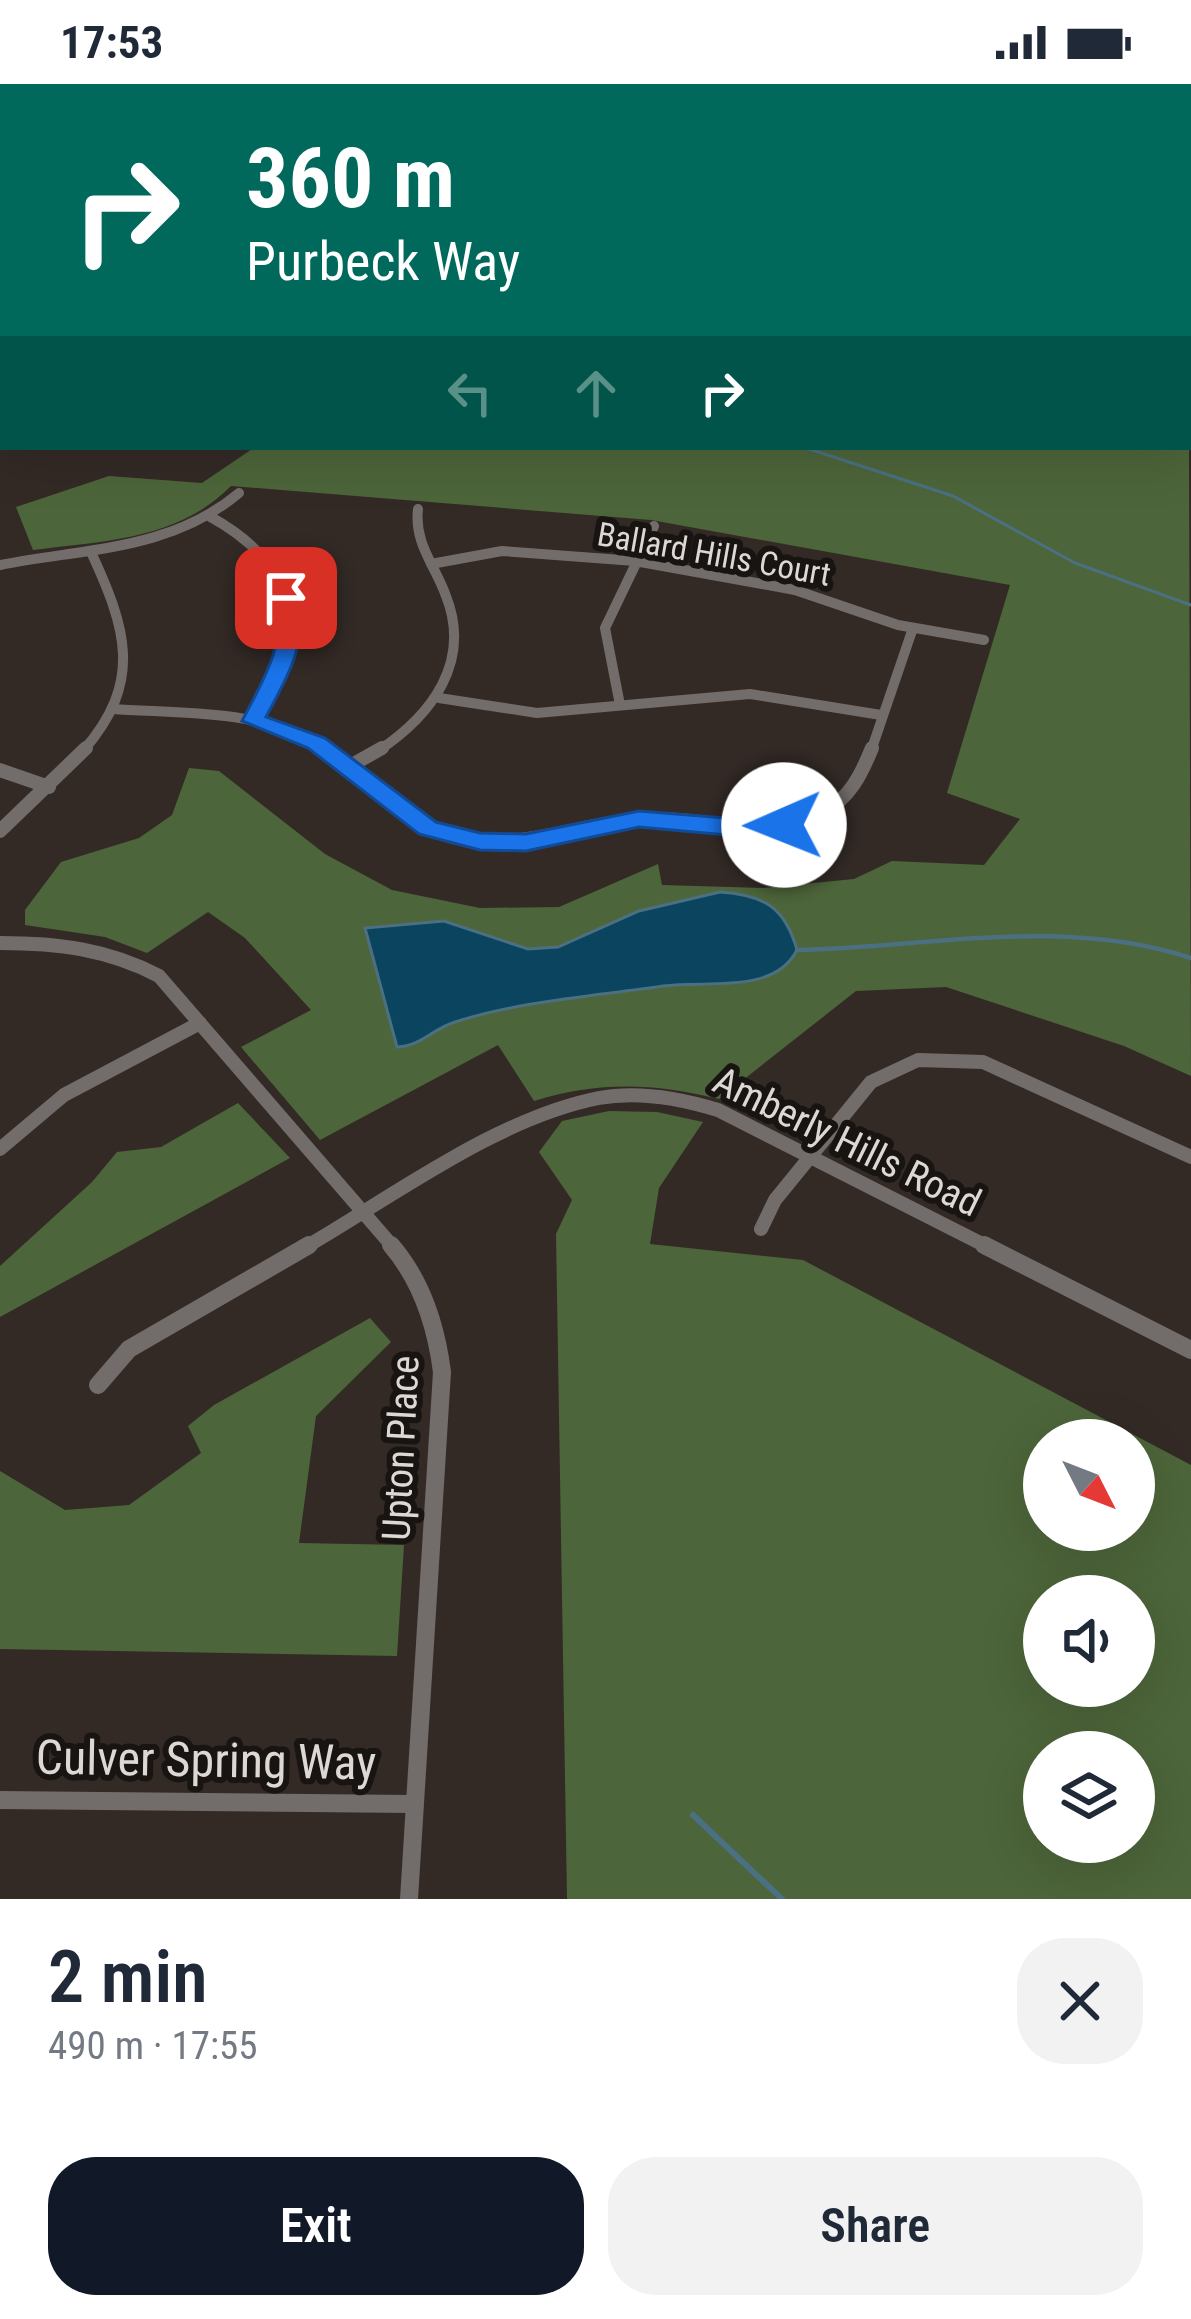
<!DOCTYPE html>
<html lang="en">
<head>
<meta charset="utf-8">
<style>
	:root { --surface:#fff; --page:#f2f2f3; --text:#1f2937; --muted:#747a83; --accent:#111827 }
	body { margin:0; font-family:"Roboto Condensed",sans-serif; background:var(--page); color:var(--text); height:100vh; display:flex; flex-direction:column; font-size:45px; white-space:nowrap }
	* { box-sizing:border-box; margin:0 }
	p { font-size:39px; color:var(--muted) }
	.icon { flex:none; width:66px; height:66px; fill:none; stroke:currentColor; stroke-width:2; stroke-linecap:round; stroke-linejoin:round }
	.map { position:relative; height:1815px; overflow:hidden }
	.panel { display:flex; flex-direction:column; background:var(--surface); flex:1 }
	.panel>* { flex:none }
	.banner { position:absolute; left:0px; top:0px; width:1191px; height:366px; box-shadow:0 12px 48px #0002; background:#00695c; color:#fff; overflow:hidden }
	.needle { width:78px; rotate:132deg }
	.fabs { position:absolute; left:1023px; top:1335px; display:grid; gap:24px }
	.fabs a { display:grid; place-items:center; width:132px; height:132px; border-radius:50%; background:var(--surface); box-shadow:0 12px 48px #0002; font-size:60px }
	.pin { position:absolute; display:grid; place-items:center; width:102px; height:102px; color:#fff; margin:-51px; border-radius:24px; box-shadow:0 6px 18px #0006 }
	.me { position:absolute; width:132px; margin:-66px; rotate:269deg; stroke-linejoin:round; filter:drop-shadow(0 0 9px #0008) }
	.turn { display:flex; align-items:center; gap:42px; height:252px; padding:0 48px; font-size:54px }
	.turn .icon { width:156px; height:156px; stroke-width:2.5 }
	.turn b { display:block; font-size:84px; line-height:102px }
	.lanes { display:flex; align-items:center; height:114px; padding:0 48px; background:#0003; justify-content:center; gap:60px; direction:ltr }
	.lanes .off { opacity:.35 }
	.round { display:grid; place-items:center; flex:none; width:126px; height:126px; border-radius:48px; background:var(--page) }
	.overview { display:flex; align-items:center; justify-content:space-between; height:204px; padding:0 48px }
	h1 { font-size:72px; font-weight:600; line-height:90px }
	.cta { display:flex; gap:24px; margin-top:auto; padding:24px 48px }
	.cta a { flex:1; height:138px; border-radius:48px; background:var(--accent); color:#fff; font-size:48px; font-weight:600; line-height:138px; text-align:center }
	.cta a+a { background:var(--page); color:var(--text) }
	.status { display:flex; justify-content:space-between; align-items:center; height:84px; padding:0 60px; background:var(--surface); direction:ltr }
	.status svg { height:33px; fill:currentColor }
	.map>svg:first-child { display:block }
	.forest { fill:#4d653a; fill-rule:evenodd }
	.water { fill:#0a445e; stroke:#4a7082; stroke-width:3 }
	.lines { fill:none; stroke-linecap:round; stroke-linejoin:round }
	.stream-far2 { stroke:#4a7082; stroke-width:3 }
	.stream-far1 { stroke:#4a7082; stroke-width:4.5 }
	.stream { stroke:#4a7082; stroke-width:6 }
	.street-far3 { stroke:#726d6b; stroke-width:8 }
	.street-far2 { stroke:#726d6b; stroke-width:10 }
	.street-far1 { stroke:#726d6b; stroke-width:14 }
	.street { stroke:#726d6b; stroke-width:18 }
	.secondary { fill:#99918f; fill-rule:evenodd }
	.route { fill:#1a73e8; stroke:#114b97; stroke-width:3 }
	.labels { text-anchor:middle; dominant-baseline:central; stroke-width:12; stroke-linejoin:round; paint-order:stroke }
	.far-street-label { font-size:33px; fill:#ded8d5; stroke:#181412 }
	.street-label { font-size:39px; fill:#ded8d5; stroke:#181412 }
	.near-street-label { font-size:48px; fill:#ded8d5; stroke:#181412 }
</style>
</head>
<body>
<div class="status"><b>17:53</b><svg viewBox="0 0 49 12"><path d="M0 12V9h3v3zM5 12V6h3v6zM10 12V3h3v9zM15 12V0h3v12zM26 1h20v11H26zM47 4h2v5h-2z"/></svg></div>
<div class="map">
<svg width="1191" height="1815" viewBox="0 0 1191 1815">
	<rect width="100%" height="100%" fill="#332a26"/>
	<path class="forest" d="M1188,56L1191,992L1124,962L946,903L856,907L719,1015C654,999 598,997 534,1017L498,961L320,1056L241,963L311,926L245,854L208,828L147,869L105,853L25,841V826L61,778L139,754L172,731L189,684L219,687L325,770L392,806L480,824L559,823L658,780L662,801L763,804L854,795L892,777L984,781L1020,735L947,709L1010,501L651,436L231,402C178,456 103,457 33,466L16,423L109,392L202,399L255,363H1188Z
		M238,1019L290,1074L0,1233V1182L92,1098L117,1068L161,1063Z
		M609,1027L657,1028L703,1038L659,1104L650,1160L803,1176L1191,1381V1815H567L556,1150L572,1116L539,1068L562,1037ZM1044,1356H1134V1446H1044ZM1134,1512V1602H1044V1512ZM1134,1668V1758H1044V1668Z
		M370,1234L391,1258L316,1332L299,1459L404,1461L397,1572L0,1565V1387L65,1426L129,1421L201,1369L188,1342L214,1321Z"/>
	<path class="water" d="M720,808C764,811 785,823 797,866C774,911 707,896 663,902C595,912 521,917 455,938C432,945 422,962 397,963L365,844L444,837L528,865L558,863L639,827Z"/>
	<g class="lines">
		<path class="stream-far2" d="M135,0L139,3
			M815,0L830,3
			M803,363L953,412L1075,479L1191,521"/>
		<path class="stream-far1" d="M797,866C930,863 1062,832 1191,874"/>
		<path class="stream" d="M693,1731L782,1815"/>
		<path class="street-far3" d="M49,0L60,3
			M318,0L325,3
			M687,0L694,3"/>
		<path class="street-far2" d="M209,432C304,484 304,549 253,637
			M431,480L502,467L635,477L795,506L898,541L984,556
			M0,481C85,464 170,467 239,409
			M439,614L537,629L750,610L881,631
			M620,621L605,544L654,442
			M112,625C184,630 266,624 329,667
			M83,667C144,597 126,544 91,468
			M378,667C432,631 472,578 446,512C435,481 414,460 418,425
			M871,667L913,544"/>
		<path class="street-far1" d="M324,664C364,691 396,734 443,750C511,773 575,739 642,735C701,731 768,759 823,728C850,714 861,691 872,664
			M350,682L382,664
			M0,686L49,703
			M0,747L86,664
			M0,859C57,859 108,865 159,892L394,1164
			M0,1065L64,1011L200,939
			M761,1145L775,1116L871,998L918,976L983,978L1191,1073
			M304,1164C394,1112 497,1034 599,1014C637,1007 682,1015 718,1026L990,1164"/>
		<path class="street" d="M391,1161C422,1197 436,1241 442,1288L409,1815
			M984,1161L1191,1266
			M98,1301L129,1265L309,1161
			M0,1716L412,1720"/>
		<path class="secondary" d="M1188,50H1191V56H1188Z"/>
	</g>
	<path class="route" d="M286,507L296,514C309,560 287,593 266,633L325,654L436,738L480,749L526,750L639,727L738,735L784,733L796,741L784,749L738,752L639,743L526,767L480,766L419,750L308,664L242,637C263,596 287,561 275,514Z"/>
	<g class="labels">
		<g class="far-street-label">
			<text transform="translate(714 470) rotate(10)">Ballard Hills Court</text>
		</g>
		<g class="street-label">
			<text transform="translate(847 1058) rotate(26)">Amberly Hills Road</text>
			<text transform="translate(401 1364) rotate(-87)">Upton Place</text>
		</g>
		<g class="near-street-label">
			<text transform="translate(206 1676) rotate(1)">Culver Spring Way</text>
		</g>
	</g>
</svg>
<div class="fabs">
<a><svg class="needle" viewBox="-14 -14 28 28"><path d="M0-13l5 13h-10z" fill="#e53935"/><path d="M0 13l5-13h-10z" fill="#747a83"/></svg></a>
<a><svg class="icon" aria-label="sound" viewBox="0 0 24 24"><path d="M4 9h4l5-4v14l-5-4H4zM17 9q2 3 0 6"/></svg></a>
<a><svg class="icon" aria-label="layers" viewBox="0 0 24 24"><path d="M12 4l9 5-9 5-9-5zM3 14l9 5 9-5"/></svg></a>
</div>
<div class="pin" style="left:286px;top:514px;background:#d93025"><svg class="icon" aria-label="arrive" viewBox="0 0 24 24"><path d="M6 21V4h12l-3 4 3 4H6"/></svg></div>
<svg class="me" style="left:784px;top:741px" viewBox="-20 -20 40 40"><circle r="19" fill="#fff"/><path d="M0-13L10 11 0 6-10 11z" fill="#1a73e8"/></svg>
<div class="banner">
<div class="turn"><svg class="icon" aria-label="right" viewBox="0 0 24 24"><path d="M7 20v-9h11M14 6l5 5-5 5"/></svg><div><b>360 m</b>Purbeck Way</div></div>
<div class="lanes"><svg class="icon off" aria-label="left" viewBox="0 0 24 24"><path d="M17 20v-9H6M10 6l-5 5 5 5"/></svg><svg class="icon off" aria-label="ahead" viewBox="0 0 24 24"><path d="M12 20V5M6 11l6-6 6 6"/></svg><svg class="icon" aria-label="right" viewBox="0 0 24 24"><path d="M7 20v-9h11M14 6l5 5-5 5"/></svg></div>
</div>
</div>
<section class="panel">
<div class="overview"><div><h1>2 min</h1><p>490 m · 17:55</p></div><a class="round"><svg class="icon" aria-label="close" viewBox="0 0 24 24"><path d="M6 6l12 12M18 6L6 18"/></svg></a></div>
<div class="cta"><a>Exit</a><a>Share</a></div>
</section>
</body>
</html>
